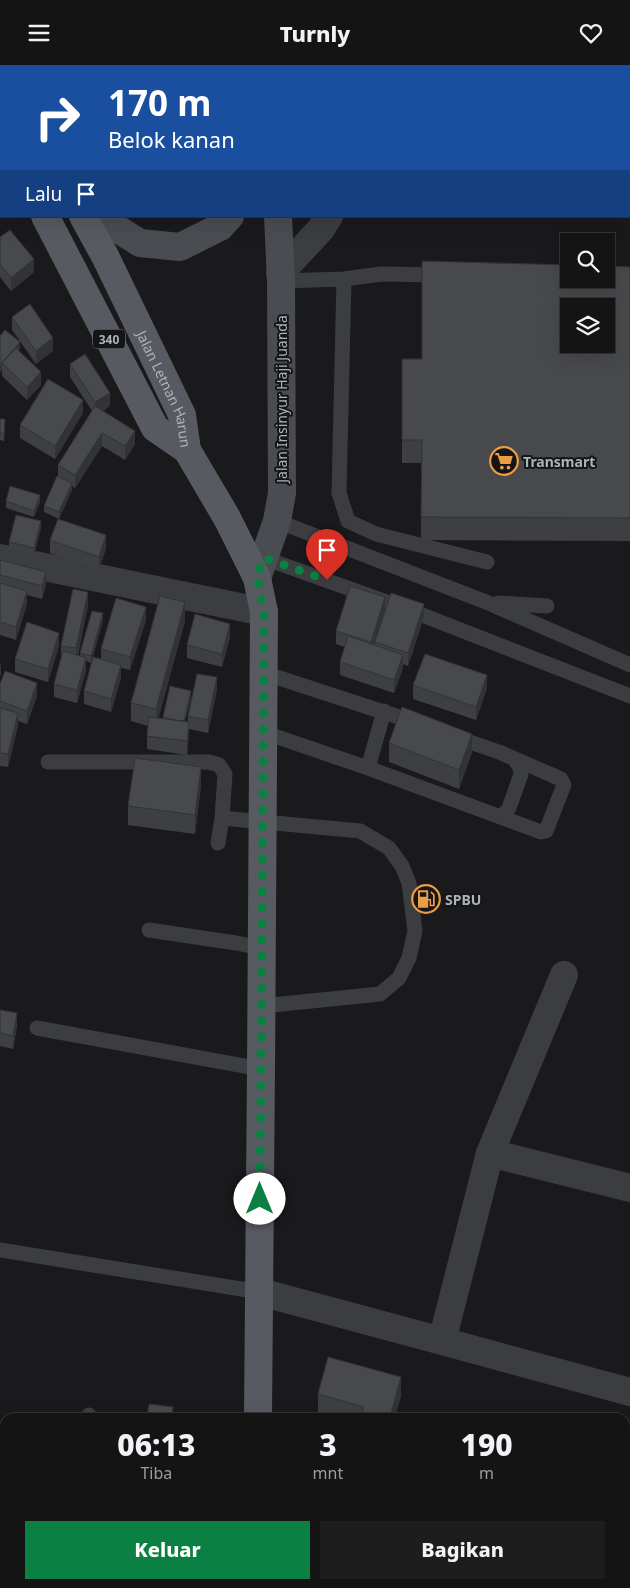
<!DOCTYPE html>
<html lang="id">
<head>
<meta charset="utf-8">
<style>
	:root { --surface:#141415; --page:#1d1d1e; --text:#f1f3f6; --muted:#9d9ea0; --line:#333334; --accent:#0b8043 }
	body { margin:0; font-family:"Noto Sans",sans-serif; background:var(--page); color:var(--text); height:100vh; display:flex; flex-direction:column; font-size:19px; white-space:nowrap }
	* { box-sizing:border-box; margin:0 }
	p { font-size:16px; color:var(--muted) }
	.icon { flex:none; width:28px; height:28px; fill:none; stroke:currentColor; stroke-width:2; stroke-linecap:round; stroke-linejoin:round }
	.map { position:relative; flex:1; overflow:hidden }
	.drawer { position:absolute; left:0px; top:1348px; width:630px; height:176px; display:flex; flex-direction:column; background:var(--surface); border-radius:15px 15px 0 0; box-shadow:0 5px 20px #0002,0 0 0 1px var(--line) }
	.drawer>* { flex:none }
	.banner { position:absolute; left:0px; top:0px; width:630px; height:152px; box-shadow:0 5px 20px #0002,0 0 0 1px var(--line); background:#1a4fa0; color:#fff; overflow:hidden }
	.buttons { position:absolute; left:560px; top:168px; display:grid; gap:10px }
	.buttons a { display:grid; place-items:center; width:55px; height:55px; border-radius:0px; background:var(--surface); box-shadow:0 5px 20px #0002,0 0 0 1px var(--line); font-size:25px }
	.pin { position:absolute; display:grid; place-items:center; width:42px; height:42px; color:#fff; margin:-51px -21px; border-radius:50% 50% 50% 0; rotate:-45deg; box-shadow:0 0 5px #0007 }
	.pin .icon { rotate:45deg }
	.me { position:absolute; width:55px; margin:-28px; rotate:0deg; stroke-linejoin:round; filter:drop-shadow(0 0 4px #0008) }
	.turn { display:flex; align-items:center; gap:18px; height:105px; padding:0 25px; font-size:22px }
	.turn .icon { width:65px; height:65px; stroke-width:2.5 }
	.turn b { display:block; font-size:35px; line-height:42px }
	.then { display:flex; align-items:center; height:48px; padding:0 25px; background:#0003; gap:10px; font-size:19px }
	.eta { display:flex; justify-content:space-evenly; align-items:center; height:85px; text-align:center }
	.eta b { font-size:30px; font-weight:800; line-height:35px }
	.cta { display:flex; gap:10px; margin-top:auto; padding:10px 25px }
	.cta a { flex:1; height:58px; border-radius:0px; background:var(--accent); color:#fff; font-size:20px; font-weight:800; line-height:58px; text-align:center }
	.cta a+a { background:var(--page); color:var(--text) }
	header { display:flex; justify-content:space-between; align-items:center; height:65px; padding:0 25px; background:var(--surface); font-size:22px; font-weight:800 }
	.map>svg:first-child { display:block }
	.lines { fill:none; stroke-linecap:round; stroke-linejoin:round }
	.service { stroke:#3b3d41; stroke-width:15 }
	.minor { stroke:#3b3d41; stroke-width:28 }
	.tertiary { stroke:#3b3d41; stroke-width:28 }
	.secondary { stroke:#494c51; stroke-width:28 }
	.primary { stroke:#575a60; stroke-width:28 }
	.wall { fill:#3d3f41 }
	.shaded-wall { fill:#323335 }
	.building { fill:#47494c; stroke:#323335; fill-rule:evenodd }
	.route { stroke:#0b8043; stroke-width:9; stroke-dasharray:0 16.2 }
	.labels { text-anchor:middle; dominant-baseline:central; stroke-width:4; stroke-linejoin:round; paint-order:stroke }
	.shield { fill:#151517; stroke:#7f848a; stroke-width:1 }
	.shield-label { font-size:12px; font-weight:bold; fill:#adb3bb }
	.street-label { font-size:14px; fill:#adb3bb; stroke:#151517 }
	.poi-label { font-size:14px; font-weight:bold; fill:#adb3bb; stroke:#151517; text-anchor:start }
</style>
</head>
<body>
<header><svg class="icon" aria-label="menu" viewBox="0 0 24 24"><path d="M4 6h16M4 12h16M4 18h16"/></svg>Turnly<svg class="icon" aria-label="heart" viewBox="0 0 24 24"><path d="M12 20l-8-8c-3-5 5-10 8-4 3-6 11-1 8 4z"/></svg></header>
<div class="map">
<svg width="630" height="1523" viewBox="0 0 630 1523">
	<rect width="100%" height="100%" fill="#1a1a1c"/>
	<g class="lines">
		<path class="service" d="M344,214L339,428L348,456L376,469L487,497
			M281,216L344,214L381,209L442,210
			M277,456L486,537L630,600
			M264,493L412,546L630,631
			M498,538L547,541
			M264,608L417,658
			M263,667L368,703L541,767L546,766L564,720L561,714L499,687L452,671
			M48,697H209L219,700L225,709L222,753L218,778
			M368,703L384,646
			M499,751L506,748L509,743L521,709L520,702L514,694
			M222,753L360,766L389,783L402,801L409,818L415,866L409,893L399,913L380,929L262,941
			M149,865L236,878L262,883
			M37,963L261,1004
			M0,1185L260,1227
			M89,1352V1350
			M0,1468L5,1469"/>
		<path class="minor" d="M423,1L424,0
			M280,208L321,164L329,151
			M564,910L490,1088L442,1276L630,1327
			M490,1088L630,1123
			M260,1227L442,1276"/>
		<path class="tertiary" d="M0,493L264,547"/>
		<path class="secondary" d="M278,1V0
			M97,151L140,178L180,182L220,162L230,151
			M257,513L277,456L282,428L281,216L278,151"/>
		<g class="primary">
			<path d="M9,0L10,1"/>
			<path d="M0,62L1,64"/>
			<path d="M45,151L155,363L187,385"/>
			<path id="s1" d="M83,151L105,191L182,350L187,385L227,453L257,513L264,547L261,1004L258,1352"/>
			<path d="M252,1523V1519"/>
		</g>
	</g>
	<path class="wall" d="M0,172L34,207L11,226L0,212Z
		M630,202V476L421,475V398H402V294H422Z
		M12,252L53,286L36,299L12,265Z
		M0,271L20,284L18,285L41,320L27,335L2,311V305L0,307Z
		M70,299L110,341L103,346L135,379L125,395L102,381L75,423L72,421V425L59,454L44,447V441L58,412V400L92,346L70,312Z
		M83,348L55,394L20,373V360Z
		M0,354L5,361L4,376L0,375Z
		M6,436L40,437L34,452L6,443Z
		M41,463L34,490L9,484V477Z
		M50,475L106,483L99,505L50,488Z
		M0,495L46,520L42,534L27,530V539L16,575L0,570Z
		M88,540L78,590L80,591V588L103,555L91,598L86,596V606L77,638L54,632V619L61,592V581Z
		M385,545L424,552L408,601L403,599V603L394,628L340,610V597L345,582L336,579V566Z
		M146,555L130,605L121,603V613L111,647L84,639V626L101,594V584Z
		M185,556L158,653L163,654V652L191,633L185,656L188,657V651L217,625L208,668L189,664L187,690L147,684V671L148,661L131,656V638Z
		M230,572L222,602L187,593V580Z
		M59,581L48,617L15,607V594Z
		M0,619L37,631L27,659L18,656V661L8,702L0,701Z
		M413,620L487,623L476,655L413,634Z
		M389,678L472,687L459,724L389,697Z
		M201,720L195,769L128,760V741Z
		M0,945L17,961L13,984L0,981Z
		M318,1329L401,1331L395,1352H336L318,1347Z"/>
	<path class="shaded-wall" d="M34,194V207L11,226V213Z
		M53,273V286L36,299V286Z
		M20,277V284L5,301L2,298V305L0,307V300Z
		M41,307V320L27,335V322Z
		M110,328V341L95,350V337Z
		M83,335V348L55,394V381Z
		M135,366V379L125,395V381Z
		M102,368V381L75,423V410Z
		M72,418V425L59,454V447Z
		M40,430V437L34,452V446Z
		M41,456V463L34,490V483Z
		M106,470V483L99,505V492Z
		M46,507V520L42,534V521Z
		M27,526V539L16,575V562Z
		M88,527V540L76,596V583Z
		M385,532V545L371,590V577Z
		M185,537V556L156,663V644Z
		M424,539V552L408,601V588Z
		M146,542V555L130,605V592Z
		M103,548V555L91,598V591Z
		M230,559V572L222,602V589Z
		M59,568V581L48,617V604Z
		M403,590V603L394,628V615Z
		M86,593V606L77,638V625Z
		M1,597V610L0,612V599Z
		M121,600V613L111,647V634Z
		M487,610V623L476,655V642Z
		M217,612V625L208,668V655Z
		M37,618V631L27,659V646Z
		M191,626V633L183,664V657Z
		M18,648V661L8,702V689Z
		M189,657V670L187,690V676Z
		M472,669V687L459,724V705Z
		M201,702V720L195,769V750Z
		M17,948V961L13,984V971Z
		M401,1312V1331L395,1352H390Z
		M456,1519H458V1523H455Z"/>
	<path class="building" d="M10,165L34,194L11,213L0,199V172Z
		M422,196L569,200V214H606V201L630,202V453L421,452L422,375H402V294H422ZM569,241H606V279H569Z
		M30,239L53,273L36,286L12,252Z
		M5,265L20,277L0,300V271Z
		M16,283L41,307L27,322L2,298Z
		M85,289L110,328L95,337L70,299Z
		M48,314L83,335L55,381L20,360Z
		M95,341L135,366L125,381L102,368L75,410L58,400Z
		M0,354H5L4,369L0,368Z
		M57,411L72,418L59,447L44,441Z
		M10,421L40,430L34,446L6,436Z
		M16,450L41,456L34,483L9,477Z
		M58,454L106,470L99,492L50,475Z
		M0,495L46,507L42,521L0,510Z
		M0,518L27,526L16,562L0,557Z
		M350,521L385,532L371,577L336,566Z
		M73,524L88,527L76,583L61,581Z
		M391,528L424,539L408,588L375,577Z
		M160,531L185,537L156,644L131,638Z
		M116,533L146,542L130,592L101,584Z
		M92,546L103,548L91,591L80,588Z
		M195,549L230,559L222,589L187,580Z
		M27,557L59,568L48,604L15,594Z
		M348,571L403,590L394,615L340,597Z
		M63,586L86,593L77,625L54,619Z
		M425,589L487,610L476,642L413,620Z
		M93,592L121,600L111,634L84,626Z
		M5,606L37,618L27,646L0,636V619Z
		M197,609L217,612L208,655L188,651Z
		M170,621L191,626L184,656L176,655L163,652Z
		M402,642L472,669L459,705L389,678Z
		M0,643L18,648L8,689L0,688Z
		M149,652L189,657L187,676L147,671Z
		M135,693L201,702L195,750L128,741Z
		M0,945L17,948L13,971L0,968Z
		M328,1292L401,1312L390,1352H366L361,1351L364,1342L318,1329Z
		M149,1339L173,1342L172,1352H147Z
		M316,1519H456L455,1523H316Z"/>
	<g class="lines">
		<path class="route" d="M260,1134L264,547L257,512L264,493L327,515"/>
	</g>
	<defs>
		<symbol id="supermarket-ring" viewBox="-11 -11 22 22"><circle r="9.5" fill="#151517" stroke="#ed9d42" stroke-width="1.5"/><path d="M-6-5.5h2.5l.6 2H6L4.5 2H-2.5L-4.4-4H-6ZM-1.5 3.2a1.3 1.3 0 1 0 .1 0ZM3 3.2a1.3 1.3 0 1 0 .1 0Z" fill="#ed9d42"/></symbol>
		<symbol id="fuel-ring" viewBox="-11 -11 22 22"><circle r="9.5" fill="#151517" stroke="#ed9d42" stroke-width="1.5"/><path d="M-5.5-6h7V0h2V4h1.3V-2.5L3-4.5l.8-.8L6-3V5H2.5V1h-1V6h-7ZM-4.2-4.7v3.2H.2V-4.7Z" fill="#ed9d42"/></symbol>
	</defs>
	<g fill-rule="evenodd">
		<use href="#supermarket-ring" x="488" y="380" width="32" height="32"/>
		<use href="#fuel-ring" x="410" y="818" width="32" height="32"/>
	</g>
	<g class="labels">
		<rect class="shield" x="93" y="264.5" width="32" height="19" rx="4"/>
		<g class="shield-label">
			<text x="109" y="274">340</text>
		</g>
		<g class="street-label">
			<text stroke="none"><textPath href="#s1" startOffset="192">Jalan Letnan Harun</textPath></text>
			<text transform="translate(281 334) rotate(-90)">Jalan Insinyur Haji Juanda</text>
		</g>
		<g class="poi-label">
			<text x="523" y="396">Transmart</text>
			<text x="445" y="834">SPBU</text>
		</g>
	</g>
</svg>
<div class="buttons">
<a><svg class="icon" aria-label="search" viewBox="0 0 24 24"><circle cx="10" cy="10" r="6"/><path d="M15 15l6 6"/></svg></a>
<a><svg class="icon" aria-label="layers" viewBox="0 0 24 24"><path d="M12 4l9 5-9 5-9-5zM3 14l9 5 9-5"/></svg></a>
</div>
<div class="pin" style="left:327px;top:515px;background:#d93025"><svg class="icon" aria-label="arrive" viewBox="0 0 24 24"><path d="M6 21V4h12l-3 4 3 4H6"/></svg></div>
<svg class="me" style="left:260px;top:1134px" viewBox="-20 -20 40 40"><circle r="19" fill="#fff"/><path d="M0-13L10 11 0 6-10 11z" fill="#0b8043"/></svg>
<div class="banner">
<div class="turn"><svg class="icon" aria-label="right" viewBox="0 0 24 24"><path d="M7 20v-9h11M14 6l5 5-5 5"/></svg><div><b>170 m</b>Belok kanan</div></div>
<div class="then">Lalu<svg class="icon" aria-label="arrive" viewBox="0 0 24 24"><path d="M6 21V4h12l-3 4 3 4H6"/></svg></div>
</div>
<section class="drawer">
<div class="eta">
<div><b>06:13</b><p>Tiba</p></div>
<div><b>3</b><p>mnt</p></div>
<div><b>190</b><p>m</p></div>
</div>
<div class="cta"><a>Keluar</a><a>Bagikan</a></div>
</section>
</div>
</body>
</html>
